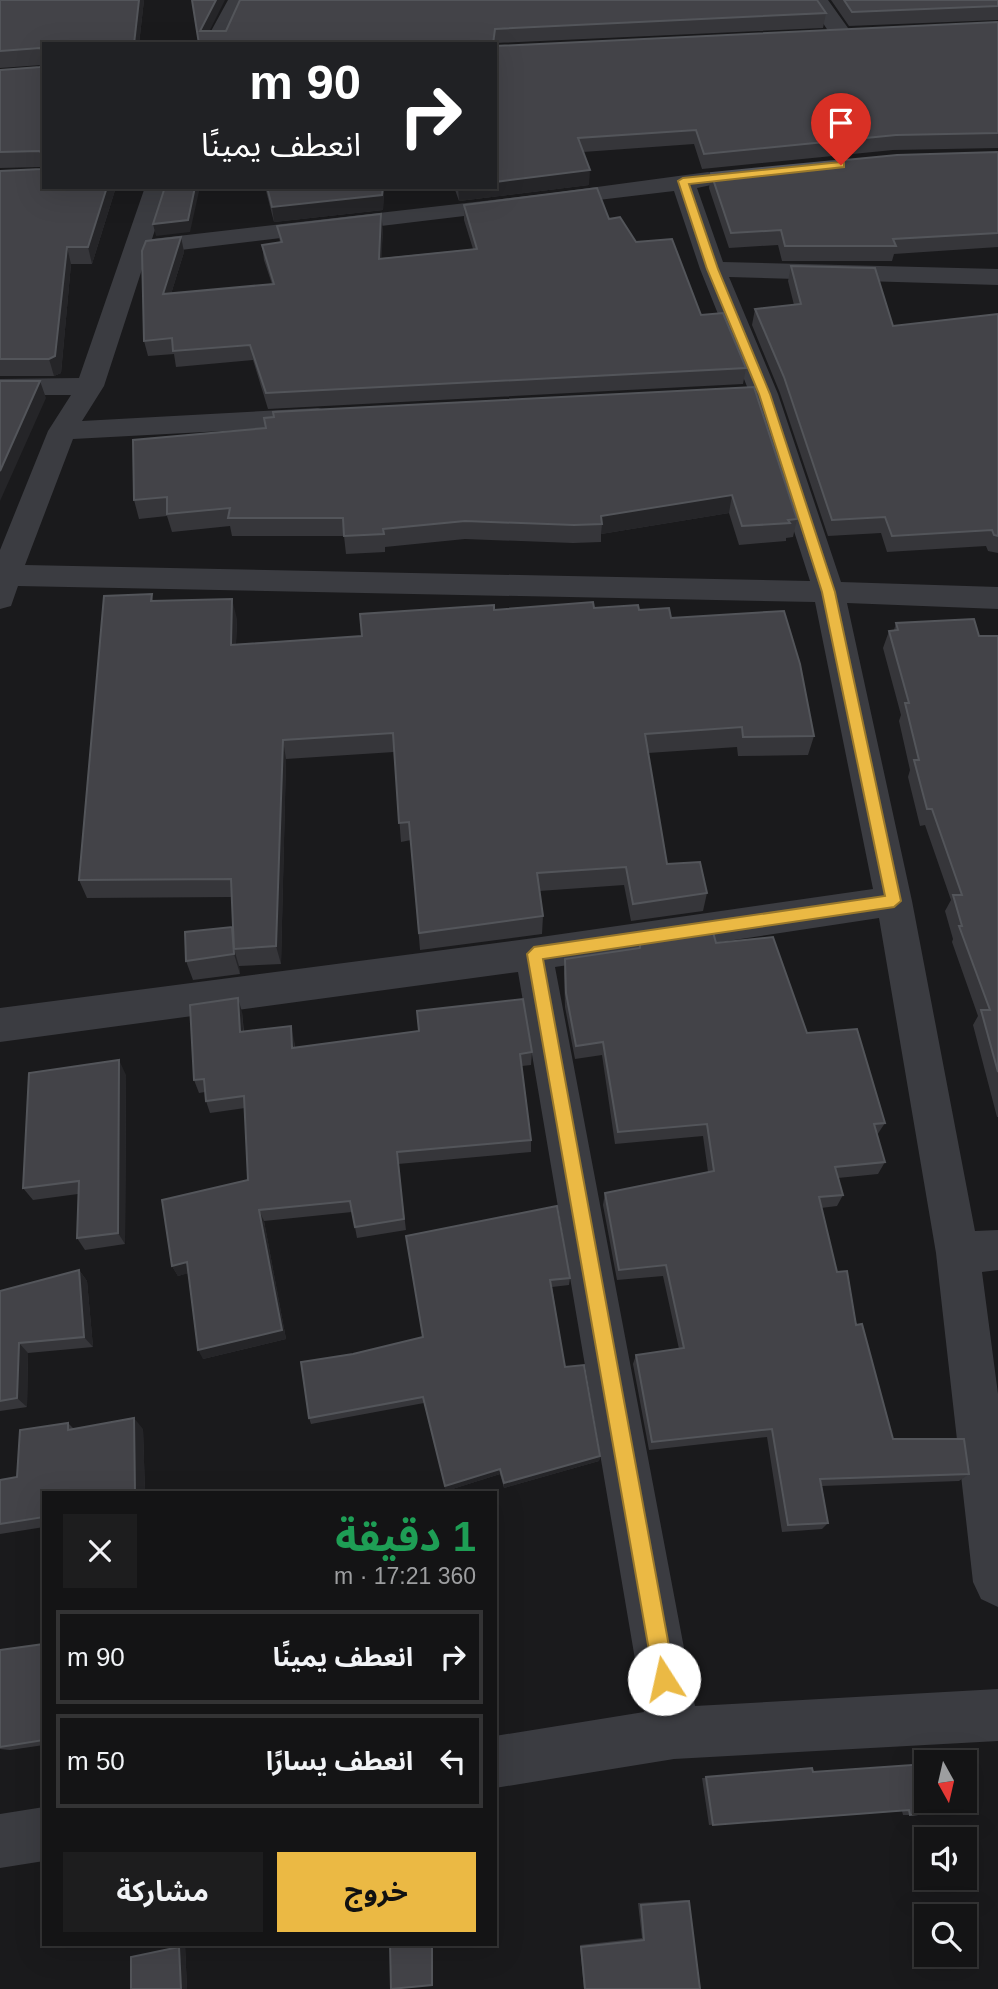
<!DOCTYPE html>
<html lang="ar">
<head>
<meta charset="utf-8">
<style>
	:root { --surface:#141415; --page:#1d1d1e; --text:#f1f3f6; --muted:#9d9ea0; --line:#333334; --accent:#ebb944 }
	body { margin:0; font-family:Arial,"Noto Sans Arabic",sans-serif; background:var(--page); color:var(--text); direction:rtl; height:100vh; display:flex; flex-direction:column; font-size:26px; white-space:nowrap }
	* { box-sizing:border-box; margin:0 }
	p { font-size:23px; color:var(--muted) }
	.icon { flex:none; width:38px; height:38px; fill:none; stroke:currentColor; stroke-width:2; stroke-linecap:round; stroke-linejoin:round }
	.map { position:relative; flex:1; overflow:hidden; direction:ltr }
	.drawer { position:absolute; left:42px; top:1491px; width:455px; height:455px; display:flex; flex-direction:column; background:var(--surface); border-radius:0px; box-shadow:0 7px 28px #0002,0 0 0 2px var(--line); direction:rtl }
	.drawer>* { flex:none }
	.guide { position:absolute; left:42px; top:42px; width:455px; height:147px; border-radius:0px; box-shadow:0 7px 28px #0002,0 0 0 2px var(--line); direction:rtl; background:#202124; color:#fff; overflow:hidden }
	.needle { width:46px; rotate:172deg }
	.controls { position:absolute; left:914px; top:1750px; display:grid; gap:14px }
	.controls a { display:grid; place-items:center; width:63px; height:63px; border-radius:0px; background:var(--surface); box-shadow:0 7px 28px #0002,0 0 0 2px var(--line); font-size:35px }
	.pin { position:absolute; display:grid; place-items:center; width:60px; height:60px; color:#fff; margin:-72px -30px; border-radius:50% 50% 50% 0; rotate:-45deg; box-shadow:0 0 7px #0007 }
	.pin .icon { rotate:45deg }
	.me { position:absolute; width:77px; margin:-38px; rotate:350deg; stroke-linejoin:round; filter:drop-shadow(0 0 5px #0008) }
	.turn { display:flex; align-items:center; gap:24px; height:147px; padding:0 21px; font-size:32px }
	.turn .icon { width:91px; height:91px; stroke-width:2.5 }
	.turn b { display:block; font-size:49px; line-height:60px }
	.round { display:grid; place-items:center; flex:none; width:74px; height:74px; border-radius:0px; background:var(--page) }
	.head { display:flex; align-items:center; justify-content:space-between; height:119px; padding:0 21px }
	h1 { font-size:42px; font-weight:700; line-height:52px; color:#1e9e55 }
	.primary-button { display:flex; gap:14px; margin-top:auto; padding:14px 21px }
	.primary-button a { flex:1; height:80px; border-radius:0px; background:var(--accent); color:#111; font-size:28px; font-weight:700; line-height:80px; text-align:center }
	.primary-button a+a { background:var(--page); color:var(--text) }
	ul { padding:0; list-style:none }
	li { display:flex; align-items:center; gap:21px; height:94px; margin:0 14px 10px; padding:0 7px; border:4px solid var(--line); border-radius:0px }
	li div { flex:1 }
	li b { display:block; font-size:26px }
	li em { font-style:normal }
	.map>svg:first-child { display:block }
	.lines { fill:none; stroke-linecap:round; stroke-linejoin:round }
	.minor { fill:#3b3c41; fill-rule:evenodd }
	.wall { fill:#36363a }
	.shaded-wall { fill:#252528 }
	.building { fill:#434348; stroke:#53555a; stroke-width:2 }
	.route { fill:#ebb944; stroke:#99782c; stroke-width:2 }
</style>
</head>
<body>
<div class="map">
<svg width="998" height="1989" viewBox="0 0 998 1989">
	<rect width="100%" height="100%" fill="#1a1a1c"/>
	<g class="lines">
		<path class="minor" d="M228,0H248L226,44H204Z
			M808,0H828L853,35L850,40H834Z
			M708,172L716,174L720,179L716,184L697,188L723,262L998,269V285L729,277L778,394L841,582L998,587V609L847,603L912,901L975,1231L998,1230V1270L982,1272L998,1394V1607L981,1599L973,1582L936,1253L879,918L555,967L695,1706L998,1689V1741L674,1759L495,1788V1736L644,1712L518,972L0,1042V1008L534,938L873,889L815,602L18,586L11,606L0,609V550L48,431L71,395H0V379L79,378L145,187H169L152,239L545,194ZM674,191L700,269L750,394L810,581L25,565L73,439L318,426L328,423L332,417L328,411L318,408L82,421L104,386L147,254Z
			M44,1807V1861L0,1868V1814Z"/>
	</g>
	<path class="wall" d="M0,0H144L139,44H44L116,187L92,264H71L61,373L54,376H0V171L41,169V167L0,168V70L40,67L42,65L0,68Z
		M831,0H998V20L849,26Z
		M826,13L823,28L495,43L199,44L210,31Z
		M998,22V148L893,150L702,169L694,144L583,152L589,185L459,201L454,187H495V46Z
		M998,152V247L894,254L892,261H782L778,245L729,248L709,188L711,173Z
		M265,187H390L384,188L383,210L274,222Z
		M464,205L609,219L636,242L701,315L746,368L743,384L268,409L253,360L176,367L174,354L148,356L144,341L181,237L184,252L171,294L272,284L264,260L262,245L280,242L277,226L383,229L381,258L473,249L464,220Z
		M791,266L893,326L998,314V553L988,551L986,546L887,552L881,533L828,536L780,393L752,325L755,309L794,305L788,281Z
		M754,387L797,519L793,537L786,538V541L739,545L729,513L601,534V542L573,543L465,539L385,547V552L346,554L344,536H232L230,526L172,532L167,516L139,519L134,500L266,428L273,417V412Z
		M152,594L153,601L237,619L236,644L362,636L494,610L594,608L639,610L671,618L814,736L808,755L738,756L737,747L648,753L667,864L707,893L703,911L631,921L624,885L539,891L543,916L542,934L420,950L411,840L401,842L394,752L286,759L281,964L239,966L240,974L193,980L186,961L233,931L232,897L87,898L79,880Z
		M896,623L979,636H998V1117H997L973,1025L978,1016L952,942L953,939L945,911L951,900L925,825L920,826L908,777L910,770L899,721L901,715L883,648L889,631L894,630Z
		M640,943H716L807,1033L885,1123L877,1135L885,1162L878,1174L838,1178L843,1195L837,1206L821,1208L837,1272L893,1439L969,1474L959,1481L822,1486L828,1523L822,1529L782,1532L767,1437L649,1450L633,1364L636,1355L679,1349L663,1276L617,1280L603,1205L605,1193L708,1172L703,1136L615,1144L602,1055L575,1059L565,1007L564,973L565,959L639,948Z
		M242,1012L244,1032L294,1040L295,1047L532,1052L531,1065L522,1066L531,1140V1152L398,1164L406,1230L357,1238L352,1212L264,1221L286,1339L203,1359L188,1273L178,1276L172,1266L248,1180L245,1108L210,1113L206,1101L205,1092L199,1093L194,1080Z
		M126,1075L125,1244L85,1250L77,1238L78,1194L33,1200L23,1188Z
		M406,1236L570,1278L569,1285L552,1287L565,1367L600,1456L599,1461L504,1488L500,1474L446,1491L424,1403L311,1424L309,1418L353,1354L423,1337Z
		M79,1270L87,1281L93,1347L28,1353L27,1407L0,1411V1291Z
		M68,1423L74,1429H143L145,1493H44V1527L0,1534V1480L17,1477Z
		M44,1644V1745L10,1750L0,1749V1650Z
		M926,1764L910,1815H903L902,1811L709,1825L702,1778L813,1772Z
		M686,1900L689,1901L700,1989H584L580,1945L642,1938L638,1903Z
		M185,1945L187,1989H131V1957Z"/>
	<path class="shaded-wall" d="M139,0H144L139,44H134Z
		M216,0H225L203,44L200,31Z
		M590,170L589,185L459,201L458,187H495V182Z
		M107,187H116L92,264L88,247Z
		M195,187H200L190,232L156,236L153,224Z
		M384,187L383,210L274,222L272,207Z
		M381,214L383,229L381,274L379,259Z
		M181,237L184,252L166,310L163,294Z
		M67,247L71,264L61,373L54,376L49,359Z
		M40,381L46,398L0,501V471Z
		M732,495L729,513L601,534L602,524L601,516Z
		M232,599L237,619L235,664L231,645Z
		M283,740L286,759L281,964L276,946Z
		M232,927L234,949L239,966L240,974L234,954Z
		M238,998L242,1012L244,1046L240,1032Z
		M291,1026L294,1040L295,1061L292,1048Z
		M119,1060L126,1075L125,1244L118,1233Z
		M259,1210L264,1221L286,1339L203,1359L198,1350Z
		M187,1262L193,1272L178,1276L172,1266Z
		M79,1270L87,1281L93,1347L84,1337Z
		M19,1343L28,1353L27,1407L17,1398Z
		M134,1418L143,1429L145,1493H135Z
		M600,1456L599,1461L504,1488V1483Z
		M500,1469V1474L446,1491L445,1486Z
		M432,1944H433V1982L432,1985Z
		M185,1945L187,1989H181L179,1947Z"/>
	<path class="building" d="M0,0H139L134,44H44V187H107L88,247H67L55,356L49,359H0V171L41,169L42,153L39,151L0,152V70L40,67L42,65V51L40,48L0,51Z
		M192,0H216L200,31H226L240,0H817L826,13L495,29L493,44H199Z
		M844,0H998V6L852,12Z
		M998,22V133L896,135L704,154L696,130L578,138L590,170L495,182V46Z
		M998,152V233L893,239L896,246H785L781,230L731,233L711,173L897,155Z
		M165,187H195L188,220L153,224Z
		M267,187H383L382,195L272,207Z
		M597,188L609,219L620,217L636,242L672,239L701,315L723,313L746,368L266,393L250,345L173,351L172,338L144,341L142,251L146,241L181,237L163,294L274,284L262,245L282,242L277,226L381,214L379,259L477,249L464,205Z
		M791,266L875,268L893,326L998,314V536L994,535L992,530L892,536L885,517L832,520L784,377L755,309L801,304Z
		M0,381H40L0,471Z
		M754,387L797,519L788,520L790,523L742,526L732,495L601,516L602,524L574,525L465,521L383,529L384,534L344,536L343,518H228L230,508L167,514V497L134,500L133,440L266,428L264,418L274,417L273,412Z
		M152,594L151,601L232,599L231,645L362,636L360,614L494,605V610L593,602L594,608L638,605L639,610L669,608L671,618L784,611L800,664L814,736L743,737L742,727L645,734L667,864L700,862L707,893L633,904L626,867L537,873L543,916L419,933L409,822L399,823L393,733L283,740L276,946L234,949L231,879L79,880L104,596Z
		M974,619L979,636H998V1072L981,1010H990L959,926H962L953,895H962L932,809H927L914,760H919L905,703H909L889,631L898,630L896,623Z
		M232,927L234,954L186,961L185,932Z
		M713,932L716,943L773,937L807,1033L857,1029L885,1123L874,1124L885,1162L835,1167L843,1195L819,1197L837,1272L847,1271L856,1325L862,1324L893,1439H964L969,1474L820,1479L828,1523L788,1525L772,1429L652,1442L636,1355L684,1348L666,1265L619,1270L605,1193L714,1171L707,1124L618,1132L603,1042L576,1046L566,993L565,959L640,948V943Z
		M238,998L240,1032L291,1026L292,1048L419,1031L417,1011L523,999L532,1052L520,1054L531,1140L397,1152L404,1219L355,1227L350,1201L259,1210L282,1330L198,1350L187,1262L172,1266L162,1200L248,1180L244,1096L206,1101L204,1079L194,1080L190,1005Z
		M119,1060L118,1233L77,1238L79,1181L23,1188L29,1073Z
		M557,1206L570,1278L550,1280L565,1367L584,1365L600,1456L504,1483L500,1469L445,1486L423,1397L309,1418L301,1362L353,1354L423,1337L406,1236Z
		M79,1270L84,1337L19,1343L17,1398L0,1401V1291Z
		M134,1418L135,1493H44V1517L0,1524V1480L17,1477L20,1430L68,1423V1430Z
		M44,1644V1740L0,1747V1650Z
		M926,1764V1801H954L956,1810L910,1815L909,1810L713,1825L706,1777L812,1768L813,1772Z
		M689,1901L700,1989H585L581,1947L644,1940L641,1905Z
		M390,1944H432V1985L391,1989Z
		M179,1947L181,1989H131V1957Z"/>
	<path class="route" d="M841,162L844,163V167L689,184L718,269L770,394L835,592L901,901L894,907L543,959L675,1679L672,1687L664,1690L657,1687L654,1679L527,954L534,947L885,896L822,592L759,394L707,269L678,181L683,178Z"/>
</svg>
<div class="controls">
<a><svg class="needle" viewBox="-14 -14 28 28"><path d="M0-13l5 13h-10z" fill="#e53935"/><path d="M0 13l5-13h-10z" fill="#9d9ea0"/></svg></a>
<a><svg class="icon" aria-label="sound" viewBox="0 0 24 24"><path d="M4 9h4l5-4v14l-5-4H4zM17 9q2 3 0 6"/></svg></a>
<a><svg class="icon" aria-label="search" viewBox="0 0 24 24"><circle cx="10" cy="10" r="6"/><path d="M15 15l6 6"/></svg></a>
</div>
<div class="pin" style="left:841px;top:165px;background:#d93025"><svg class="icon" aria-label="arrive" viewBox="0 0 24 24"><path d="M6 21V4h12l-3 4 3 4H6"/></svg></div>
<svg class="me" style="left:664px;top:1679px" viewBox="-20 -20 40 40"><circle r="19" fill="#fff"/><path d="M0-13L10 11 0 6-10 11z" fill="#ebb944"/></svg>
<div class="guide">
<div class="turn"><svg class="icon" aria-label="right" viewBox="0 0 24 24"><path d="M7 20v-9h11M14 6l5 5-5 5"/></svg><div><b>90 m</b>انعطف يمينًا</div></div>
</div>
<section class="drawer">
<div class="head"><div><h1>1 دقيقة</h1><p>360 m · 17:21</p></div><a class="round"><svg class="icon" aria-label="close" viewBox="0 0 24 24"><path d="M6 6l12 12M18 6L6 18"/></svg></a></div>
<ul>
<li><svg class="icon" aria-label="right" viewBox="0 0 24 24"><path d="M7 20v-9h11M14 6l5 5-5 5"/></svg><div><b>انعطف يمينًا</b></div><em>90 m</em></li>
<li><svg class="icon" aria-label="left" viewBox="0 0 24 24"><path d="M17 20v-9H6M10 6l-5 5 5 5"/></svg><div><b>انعطف يسارًا</b></div><em>50 m</em></li>
</ul>
<div class="primary-button"><a>خروج</a><a>مشاركة</a></div>
</section>
</div>
</body>
</html>
